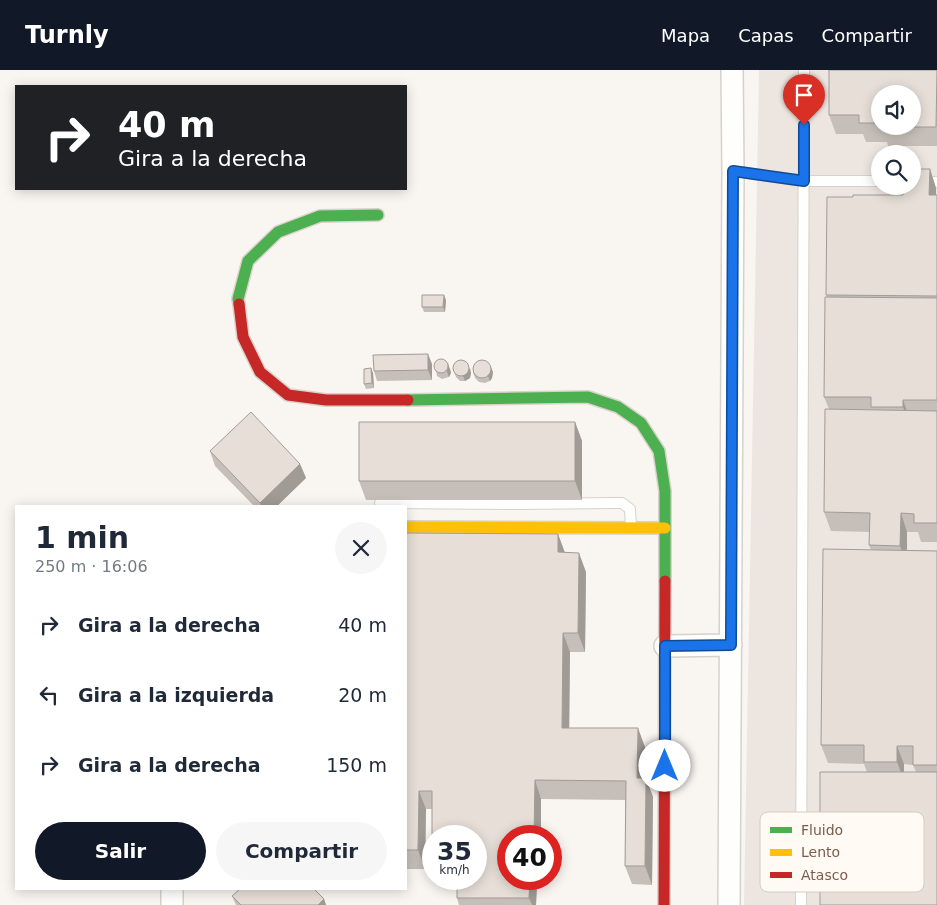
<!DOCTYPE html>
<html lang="es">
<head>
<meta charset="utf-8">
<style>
	:root { --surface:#fff; --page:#f6f6f7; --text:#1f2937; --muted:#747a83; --accent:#111827 }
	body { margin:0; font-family:"DejaVu Sans",sans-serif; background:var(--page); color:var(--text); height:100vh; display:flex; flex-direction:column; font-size:19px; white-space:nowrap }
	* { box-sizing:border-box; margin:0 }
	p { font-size:16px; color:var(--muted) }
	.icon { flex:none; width:28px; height:28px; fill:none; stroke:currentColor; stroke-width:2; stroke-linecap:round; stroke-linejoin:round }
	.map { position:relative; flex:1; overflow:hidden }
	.sheet { position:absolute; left:15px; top:435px; width:392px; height:385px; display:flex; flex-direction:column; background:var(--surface); border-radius:0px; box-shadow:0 2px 12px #0003 }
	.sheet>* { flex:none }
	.guide { position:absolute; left:15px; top:15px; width:392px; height:105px; border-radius:0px; box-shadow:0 2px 12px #0003; background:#202124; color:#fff; overflow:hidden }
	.tools { position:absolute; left:871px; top:15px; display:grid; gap:10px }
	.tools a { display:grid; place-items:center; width:50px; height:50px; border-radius:50%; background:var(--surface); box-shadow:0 2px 12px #0003; font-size:25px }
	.speed { position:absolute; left:422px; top:755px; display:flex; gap:10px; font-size:25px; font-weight:700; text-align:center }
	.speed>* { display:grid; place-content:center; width:65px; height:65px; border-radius:50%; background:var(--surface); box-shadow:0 2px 12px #0003; line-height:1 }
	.speed small { font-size:12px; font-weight:400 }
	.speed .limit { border:8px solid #d22; background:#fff; color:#111 }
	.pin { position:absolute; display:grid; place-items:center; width:42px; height:42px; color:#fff; margin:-51px -21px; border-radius:50% 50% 50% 0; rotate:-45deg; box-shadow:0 0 5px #0007 }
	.pin .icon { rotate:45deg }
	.me { position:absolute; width:55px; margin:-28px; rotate:0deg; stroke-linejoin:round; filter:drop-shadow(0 0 4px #0008) }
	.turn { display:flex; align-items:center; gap:18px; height:105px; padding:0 20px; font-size:22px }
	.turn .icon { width:65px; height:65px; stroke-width:2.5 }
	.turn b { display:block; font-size:35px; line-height:42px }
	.round { display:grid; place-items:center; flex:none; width:52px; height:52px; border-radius:26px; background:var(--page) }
	.summary { display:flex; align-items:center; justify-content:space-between; height:85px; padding:0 20px }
	h1 { font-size:30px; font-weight:800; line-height:38px }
	.primary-button { display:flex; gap:10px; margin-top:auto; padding:10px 20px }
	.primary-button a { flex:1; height:58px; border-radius:30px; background:var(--accent); color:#fff; font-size:20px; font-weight:800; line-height:58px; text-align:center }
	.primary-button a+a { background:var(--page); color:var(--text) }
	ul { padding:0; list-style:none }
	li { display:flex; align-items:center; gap:15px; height:70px; padding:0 20px }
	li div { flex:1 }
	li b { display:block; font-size:19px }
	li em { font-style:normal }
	header { display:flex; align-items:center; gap:30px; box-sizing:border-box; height:70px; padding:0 25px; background:var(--accent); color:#fff }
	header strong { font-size:24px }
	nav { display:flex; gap:28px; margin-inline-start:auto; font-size:18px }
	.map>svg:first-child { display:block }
	.industrial { fill:#ede5e0; fill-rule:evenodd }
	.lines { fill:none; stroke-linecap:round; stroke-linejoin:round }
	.lane-casing { stroke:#d7d1cb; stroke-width:12 }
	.street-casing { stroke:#d7d1cb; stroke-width:24 }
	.fast-casing { stroke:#d9d2cb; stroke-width:14 }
	.slow-casing { stroke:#d9d2cb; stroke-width:14 }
	.jam-casing { stroke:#d9d2cb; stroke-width:14 }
	.lane { stroke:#fefefd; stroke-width:10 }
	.street { stroke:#fefefd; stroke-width:21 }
	.fast { stroke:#4caf50; stroke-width:11 }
	.slow { stroke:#ffc107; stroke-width:11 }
	.jam { stroke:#c62828; stroke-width:11 }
	.wall { fill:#c6bfb9; fill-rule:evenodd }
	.shaded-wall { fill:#a19b96 }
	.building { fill:#e6ded7; stroke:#a19b96 }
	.route-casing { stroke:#114b97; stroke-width:12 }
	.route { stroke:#1a73e8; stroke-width:9 }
	.key { fill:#fffaf3; stroke:#d7cbc1; stroke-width:1 }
	.key-label { font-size:14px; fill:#7a5c4d }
</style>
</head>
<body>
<header>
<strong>Turnly</strong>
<nav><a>Mapa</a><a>Capas</a><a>Compartir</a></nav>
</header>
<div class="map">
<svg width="937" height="835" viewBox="0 0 937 835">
	<rect width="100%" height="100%" fill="#f9f5f0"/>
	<path class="industrial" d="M759,0H937V835H744ZM880,24H912V56H880ZM880,84H912V116H880Z"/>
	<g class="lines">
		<defs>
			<path id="lane" d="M733,101L804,111H880
				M912,112H937
				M380,433L520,434L612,433H622L630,439L631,457
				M801,835L804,0"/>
			<path id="street" d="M665,576L731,575
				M172,835V819
				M729,835L733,101L732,0"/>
			<path id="fast" d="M239,234L238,229L248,191L278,162L320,146L378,145
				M408,330L588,327L618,337L641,353L659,381L665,421V511"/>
			<path id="slow" d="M406,457L665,458"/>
			<path id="jam" d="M239,234L243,267L260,302L288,325L326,330H408
				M664,835L665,511"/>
		</defs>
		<use href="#lane" class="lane-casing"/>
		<use href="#street" class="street-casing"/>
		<use href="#fast" class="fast-casing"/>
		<use href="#slow" class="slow-casing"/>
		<use href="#jam" class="jam-casing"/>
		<use href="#lane" class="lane"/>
		<use href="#street" class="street"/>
		<use href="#fast" class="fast"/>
		<use href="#slow" class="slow"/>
		<use href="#jam" class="jam"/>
	</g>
	<path class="wall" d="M829,0H937V76H888L887,72H866L863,64H836L829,45ZM880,24H912V56H880Z
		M930,99L936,118V125H937V472H921L918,462H907V480L937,481V835L867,702L864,694L828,693L821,675L871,480L869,475L870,462L831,461L824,442L829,339L824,327L827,227L826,225L853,127L903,125ZM904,694L913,695L916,702H904Z
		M446,230L445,242H424L422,237Z
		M432,294V310L377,311L374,301Z
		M371,298L373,303L374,318L366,319L364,314Z
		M450,298L451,303L449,307L442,309L437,306L436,301Z
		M453,300L471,303L470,308L465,311H460L456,307Z
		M473,302H493L492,308L490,311L485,313L479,312L475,308Z
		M575,352L582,371V430H366L359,411Z
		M210,381L300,394L306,408L277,436H254L215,396Z
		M406,463L558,464L565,483L586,502L585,582H570L569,658L645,677V708L653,727L652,815L632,814L625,796V730L541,729L509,809H541V814H537L536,835H459L457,828V813H439L437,809H476L434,766V799L432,794V739H426L425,799H406Z
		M232,826L324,829L326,835H236Z"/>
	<path class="shaded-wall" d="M930,99L936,118V144L929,125Z
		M444,225L446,230L445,242L443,237Z
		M428,284L432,294V310L428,300Z
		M448,293L451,303L449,307L447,302Z
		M491,297L493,302L492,308L490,311L488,306Z
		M371,298L373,303L374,318L372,313Z
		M470,298L471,303L470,308L465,311L463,306Z
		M903,330L910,349V356L903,337Z
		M575,352L582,371V430L575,411Z
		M300,394L306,408L277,436H261L260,433Z
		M901,443L907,462V495L900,476Z
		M558,464L565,483L558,482Z
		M579,483L586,502L585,582L578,563Z
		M563,563L570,582L569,677L562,658Z
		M638,658L645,677L644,727L637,708Z
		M897,676L904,694V711L897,692Z
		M646,708L653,727L652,815L645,796Z
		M535,710L541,729V766H534Z
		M419,721L426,739L425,799L418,780Z
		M530,809H534L537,814L536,835H532L529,828Z
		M324,829L326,835H318Z"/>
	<path class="building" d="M829,0H937L936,57H882V56H912V24H880V53H859V45H829Z
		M912,99H930L929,125H937V226L826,225L827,127H853V125H903L904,116H912Z
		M422,225H444L443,237H422Z
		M825,227L937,228V330H903V337H871V327H824Z
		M428,284V300L374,301L373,285Z
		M434 296a7 7 0 1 1 14 0a7 7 0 1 1-14 0Z
		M453 298a8 8 0 1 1 16 0a8 8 0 1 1-16 0Z
		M473 299a9 9 0 1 1 18 0a9 9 0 1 1-18 0Z
		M371,298L372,313L364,314V299Z
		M825,339L937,341V453H914V444L901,443L900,476L869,475L870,443L824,442Z
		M251,342L300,394L260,433L210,381Z
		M359,352H575V411H359Z
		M406,463L558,464V482L579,483L578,563H563L562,658H638L637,708H646L645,796H625L626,711L535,710L534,766H509V809H530L529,828H457V809H476V766H434V794H432V721H419L418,780H406Z
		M823,479L937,481V695H913V676H897V692H864V675H821Z
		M820,702H937V835H820Z
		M240,819H314L324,829L318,835H241L232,826Z"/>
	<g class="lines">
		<defs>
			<path id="route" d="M665,696V576L731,575L733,101L804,111V55"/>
		</defs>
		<use href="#route" class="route-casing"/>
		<use href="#route" class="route"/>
	</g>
	<rect x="760" y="742" width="164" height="80" rx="8" class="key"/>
	<rect x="770" y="757" width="22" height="6" fill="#4caf50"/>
	<rect x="770" y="779" width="22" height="7" fill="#ffc107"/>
	<rect x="770" y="802" width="22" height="6" fill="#c62828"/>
	<g class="key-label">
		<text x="801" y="765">Fluido</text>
		<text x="801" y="787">Lento</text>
		<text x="801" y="810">Atasco</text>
	</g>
</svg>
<div class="tools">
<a><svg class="icon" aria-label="sound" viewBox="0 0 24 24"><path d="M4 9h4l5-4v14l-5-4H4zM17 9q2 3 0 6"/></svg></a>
<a><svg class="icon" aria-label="search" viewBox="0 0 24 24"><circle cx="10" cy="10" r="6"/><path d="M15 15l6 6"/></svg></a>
</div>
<div class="speed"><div>35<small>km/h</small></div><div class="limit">40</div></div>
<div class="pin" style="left:804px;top:55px;background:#d93025"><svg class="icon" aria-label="arrive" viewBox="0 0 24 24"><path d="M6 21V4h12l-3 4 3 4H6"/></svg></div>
<svg class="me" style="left:665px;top:696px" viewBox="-20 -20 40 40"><circle r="19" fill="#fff"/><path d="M0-13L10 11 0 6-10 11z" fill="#1a73e8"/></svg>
<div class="guide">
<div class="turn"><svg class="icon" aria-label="right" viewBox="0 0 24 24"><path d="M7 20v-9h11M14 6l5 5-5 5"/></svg><div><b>40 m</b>Gira a la derecha</div></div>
</div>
<section class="sheet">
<div class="summary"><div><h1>1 min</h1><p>250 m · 16:06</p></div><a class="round"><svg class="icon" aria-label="close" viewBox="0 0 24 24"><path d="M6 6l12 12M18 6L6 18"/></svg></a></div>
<ul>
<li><svg class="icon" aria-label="right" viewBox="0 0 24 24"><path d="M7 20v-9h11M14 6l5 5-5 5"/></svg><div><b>Gira a la derecha</b></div><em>40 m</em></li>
<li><svg class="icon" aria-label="left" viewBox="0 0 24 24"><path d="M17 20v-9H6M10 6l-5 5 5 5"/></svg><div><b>Gira a la izquierda</b></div><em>20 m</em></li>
<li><svg class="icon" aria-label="right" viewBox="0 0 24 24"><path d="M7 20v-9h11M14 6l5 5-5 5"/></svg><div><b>Gira a la derecha</b></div><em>150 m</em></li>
</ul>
<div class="primary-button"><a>Salir</a><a>Compartir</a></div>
</section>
</div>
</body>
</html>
